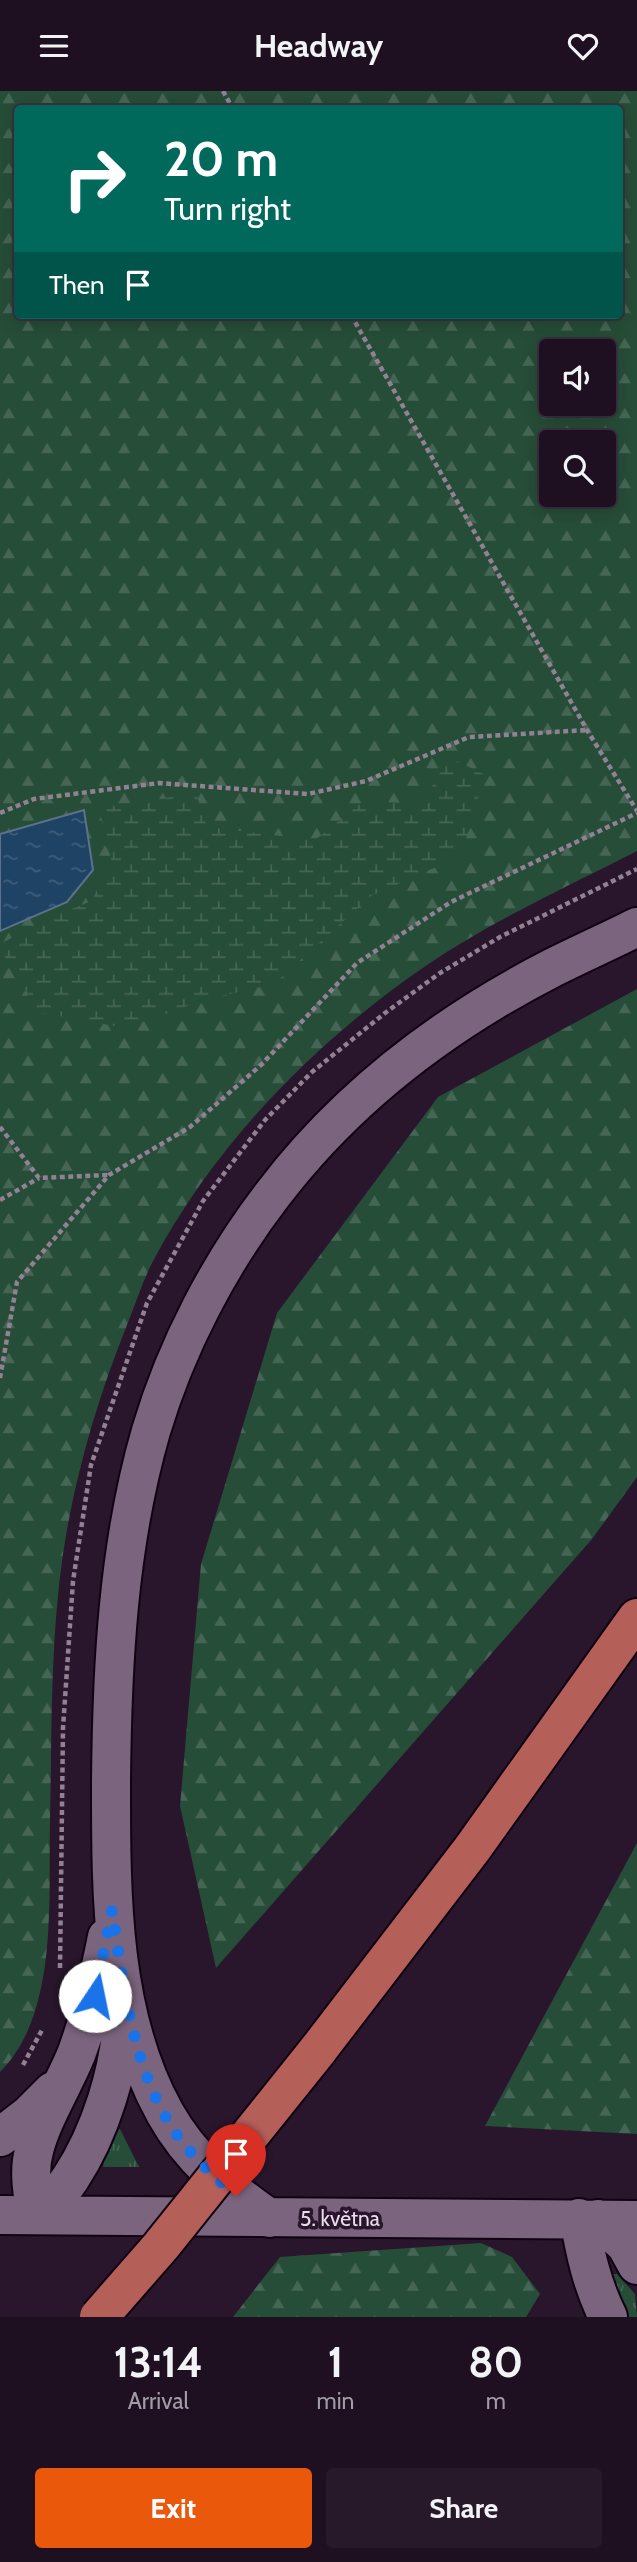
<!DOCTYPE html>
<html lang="en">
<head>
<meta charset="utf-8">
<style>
	:root { --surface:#1f1021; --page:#27192a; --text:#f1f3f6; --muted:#a19da5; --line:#3c303f; --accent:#ea580c }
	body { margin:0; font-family:Cabin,sans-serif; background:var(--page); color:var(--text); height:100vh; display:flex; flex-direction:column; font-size:26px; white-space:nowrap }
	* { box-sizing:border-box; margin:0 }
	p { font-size:23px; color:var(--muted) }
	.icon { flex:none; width:38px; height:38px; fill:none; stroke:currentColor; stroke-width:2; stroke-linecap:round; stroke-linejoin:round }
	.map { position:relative; height:2226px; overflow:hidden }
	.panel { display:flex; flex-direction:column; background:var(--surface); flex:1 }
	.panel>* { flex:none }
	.top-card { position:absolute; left:14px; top:14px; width:609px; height:214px; border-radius:7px; box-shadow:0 4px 18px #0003,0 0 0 2px var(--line); background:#00695c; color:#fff; overflow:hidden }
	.controls { position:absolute; left:539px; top:248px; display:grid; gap:14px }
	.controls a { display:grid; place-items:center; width:77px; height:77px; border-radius:7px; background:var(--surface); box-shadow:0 4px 18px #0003,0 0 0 2px var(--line); font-size:35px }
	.pin { position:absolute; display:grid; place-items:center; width:60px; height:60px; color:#fff; margin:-72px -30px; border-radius:50% 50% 50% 0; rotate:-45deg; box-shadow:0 0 7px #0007 }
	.pin .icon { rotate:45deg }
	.me { position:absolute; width:77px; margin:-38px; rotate:11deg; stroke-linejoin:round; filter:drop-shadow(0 0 5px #0008) }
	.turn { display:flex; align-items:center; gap:24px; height:147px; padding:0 35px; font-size:32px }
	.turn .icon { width:91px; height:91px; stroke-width:2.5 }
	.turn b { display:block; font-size:49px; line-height:60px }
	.then { display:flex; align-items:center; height:66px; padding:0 35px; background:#0003; gap:14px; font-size:26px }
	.eta { display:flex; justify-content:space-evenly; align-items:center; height:119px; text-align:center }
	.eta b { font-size:42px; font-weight:700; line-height:49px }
	.action { display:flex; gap:14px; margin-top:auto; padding:14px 35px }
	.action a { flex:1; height:80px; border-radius:7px; background:var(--accent); color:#fff; font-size:28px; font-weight:700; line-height:80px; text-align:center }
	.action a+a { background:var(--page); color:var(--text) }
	header { display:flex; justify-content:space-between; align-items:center; height:91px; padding:0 35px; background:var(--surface); font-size:32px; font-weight:700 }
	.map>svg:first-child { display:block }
	.grass { fill:url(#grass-tufts) }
	.forest { fill:url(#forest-firs); fill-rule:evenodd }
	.wetland { fill:url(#wetland-marsh) }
	.water { fill:url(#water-ripples); stroke:#5c718c; stroke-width:2 }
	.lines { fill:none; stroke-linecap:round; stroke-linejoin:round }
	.minor-casing { stroke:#110213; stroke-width:42 }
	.major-casing { stroke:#110213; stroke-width:42 }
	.path { stroke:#918193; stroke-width:4.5; stroke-dasharray:5 3.5; stroke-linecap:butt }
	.minor { stroke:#7b647e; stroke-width:38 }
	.major { stroke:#b55f59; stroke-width:38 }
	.major-bridge-casing { stroke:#110213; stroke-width:42; stroke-linecap:butt }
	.major-bridge { stroke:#b55f59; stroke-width:38 }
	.route { stroke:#1a73e8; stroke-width:12; stroke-dasharray:0 21.6 }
	.labels { text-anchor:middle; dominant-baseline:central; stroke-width:7; stroke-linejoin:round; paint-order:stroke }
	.street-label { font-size:21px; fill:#e9dceb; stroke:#29162c }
</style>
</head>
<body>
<header><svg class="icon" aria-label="menu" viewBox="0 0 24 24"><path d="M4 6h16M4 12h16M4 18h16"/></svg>Headway<svg class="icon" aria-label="heart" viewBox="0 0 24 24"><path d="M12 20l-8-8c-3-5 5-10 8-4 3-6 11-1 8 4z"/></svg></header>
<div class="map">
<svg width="637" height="2226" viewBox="0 0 637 2226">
	<defs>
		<pattern id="grass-tufts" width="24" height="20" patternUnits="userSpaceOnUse" patternTransform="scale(1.75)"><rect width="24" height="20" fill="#264d38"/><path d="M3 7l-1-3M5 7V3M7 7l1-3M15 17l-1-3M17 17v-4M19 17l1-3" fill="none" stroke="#466655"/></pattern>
		<pattern id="forest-firs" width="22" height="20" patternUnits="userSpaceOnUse" patternTransform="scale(1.75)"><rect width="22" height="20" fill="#264d38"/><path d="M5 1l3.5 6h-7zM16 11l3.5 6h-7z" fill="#466655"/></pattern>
		<pattern id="wetland-marsh" width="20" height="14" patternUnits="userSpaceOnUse" patternTransform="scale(1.75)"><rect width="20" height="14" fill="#264d38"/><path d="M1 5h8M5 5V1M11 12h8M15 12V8" fill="none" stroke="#466655"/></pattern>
		<pattern id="water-ripples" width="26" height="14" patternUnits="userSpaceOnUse" patternTransform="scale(1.75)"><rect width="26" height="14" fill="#1f4364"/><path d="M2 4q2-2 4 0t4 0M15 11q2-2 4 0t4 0" fill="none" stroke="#405e7a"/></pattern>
	</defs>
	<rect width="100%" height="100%" fill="#29162c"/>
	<path class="grass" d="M120,2038L139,2076H103L109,2041Z
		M613,2183H617L635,2203L637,2226H624L614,2205Z"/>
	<path class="forest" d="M0,0H637V760C567,796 493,829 427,874C316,950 215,1052 152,1172C142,1192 135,1214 127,1234C97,1309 75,1384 63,1463C50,1552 52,1642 50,1731C48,1808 59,1922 0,1981V840L67,811L84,719L0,743ZM18,18H620V224H18ZM551,261H604V313H551ZM551,352H604V404H551Z
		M637,898V1386L592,1448L216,1877L180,1715L201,1473L277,1222L438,1006Z
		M637,1752V2043L485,2035Z
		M481,2152L512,2166L540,2203L526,2226H233L280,2166Z"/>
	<path class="wetland" d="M449,666L485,684L461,765L371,805L274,893L204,909L126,937L37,921L0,858V853L45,829L91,810L112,772L99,717L196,702L207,736L315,749L364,710L422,713Z"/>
	<path class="water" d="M84,719L93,779L67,811L0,840V743Z"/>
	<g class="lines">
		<defs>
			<path id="minor" d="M0,2046L29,2024L53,2000
				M0,2124L637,2129
				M37,2124C32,2104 28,2081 34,2060C41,2029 65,1992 77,1961C91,1923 99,1885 107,1846
				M37,2124C48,2113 61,2102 70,2088C101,2041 120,1978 123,1922
				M269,2127C227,2098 190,2067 165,2022C110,1924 111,1800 111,1691C112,1574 118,1454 151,1340C176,1256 219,1173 273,1103C346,1007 445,932 552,877C580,863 609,850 637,836
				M579,2127C585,2162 592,2194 608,2226
				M598,2128L626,2154L637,2174"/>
			<path id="major" d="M318,1959L472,1758L637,1527"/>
		</defs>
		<use href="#minor" class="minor-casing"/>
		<use href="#major" class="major-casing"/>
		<path class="path" d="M223,0L233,18
			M351,224L587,639L637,720
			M0,722L34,708L159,692L308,703L366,690L469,646L587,639
			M0,1036L39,1087L108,1084
			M0,1109L39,1087
			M0,1287L17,1191L109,1084L190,1036L261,974L357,872L451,811L637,722
			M60,1877L63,1637L73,1490L91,1374L147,1212L203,1110L265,1029L312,981L385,922L440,882L500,846L637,778
			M23,1974L42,1939"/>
		<use href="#minor" class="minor"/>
		<use href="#major" class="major"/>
		<defs>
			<path id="major-bridge" d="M99,2226L161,2155L318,1959"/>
		</defs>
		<use href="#major-bridge" class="major-bridge-casing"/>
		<use href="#major-bridge" class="major-bridge"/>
	</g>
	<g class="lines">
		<path class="route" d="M95,1905L112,1819C124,1898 133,1987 183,2052C199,2072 218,2088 236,2105"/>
	</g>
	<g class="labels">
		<g class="street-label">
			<text x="340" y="2127">5. května</text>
		</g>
	</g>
</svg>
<div class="controls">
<a><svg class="icon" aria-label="sound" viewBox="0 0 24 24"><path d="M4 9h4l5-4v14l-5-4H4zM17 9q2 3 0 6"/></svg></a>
<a><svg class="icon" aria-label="search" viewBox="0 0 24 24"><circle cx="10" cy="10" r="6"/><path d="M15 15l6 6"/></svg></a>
</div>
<div class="pin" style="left:236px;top:2105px;background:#d93025"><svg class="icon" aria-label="arrive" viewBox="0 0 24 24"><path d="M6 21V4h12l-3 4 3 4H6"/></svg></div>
<svg class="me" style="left:95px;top:1905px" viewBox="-20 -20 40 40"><circle r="19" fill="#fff"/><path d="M0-13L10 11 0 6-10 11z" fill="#1a73e8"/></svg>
<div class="top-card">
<div class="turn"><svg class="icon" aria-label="right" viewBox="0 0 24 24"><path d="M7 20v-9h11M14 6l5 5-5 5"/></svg><div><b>20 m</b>Turn right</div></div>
<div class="then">Then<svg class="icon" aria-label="arrive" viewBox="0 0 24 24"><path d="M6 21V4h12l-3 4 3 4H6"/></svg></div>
</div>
</div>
<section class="panel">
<div class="eta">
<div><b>13:14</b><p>Arrival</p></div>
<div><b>1</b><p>min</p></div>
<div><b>80</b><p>m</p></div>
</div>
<div class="action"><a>Exit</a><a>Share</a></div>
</section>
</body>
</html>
